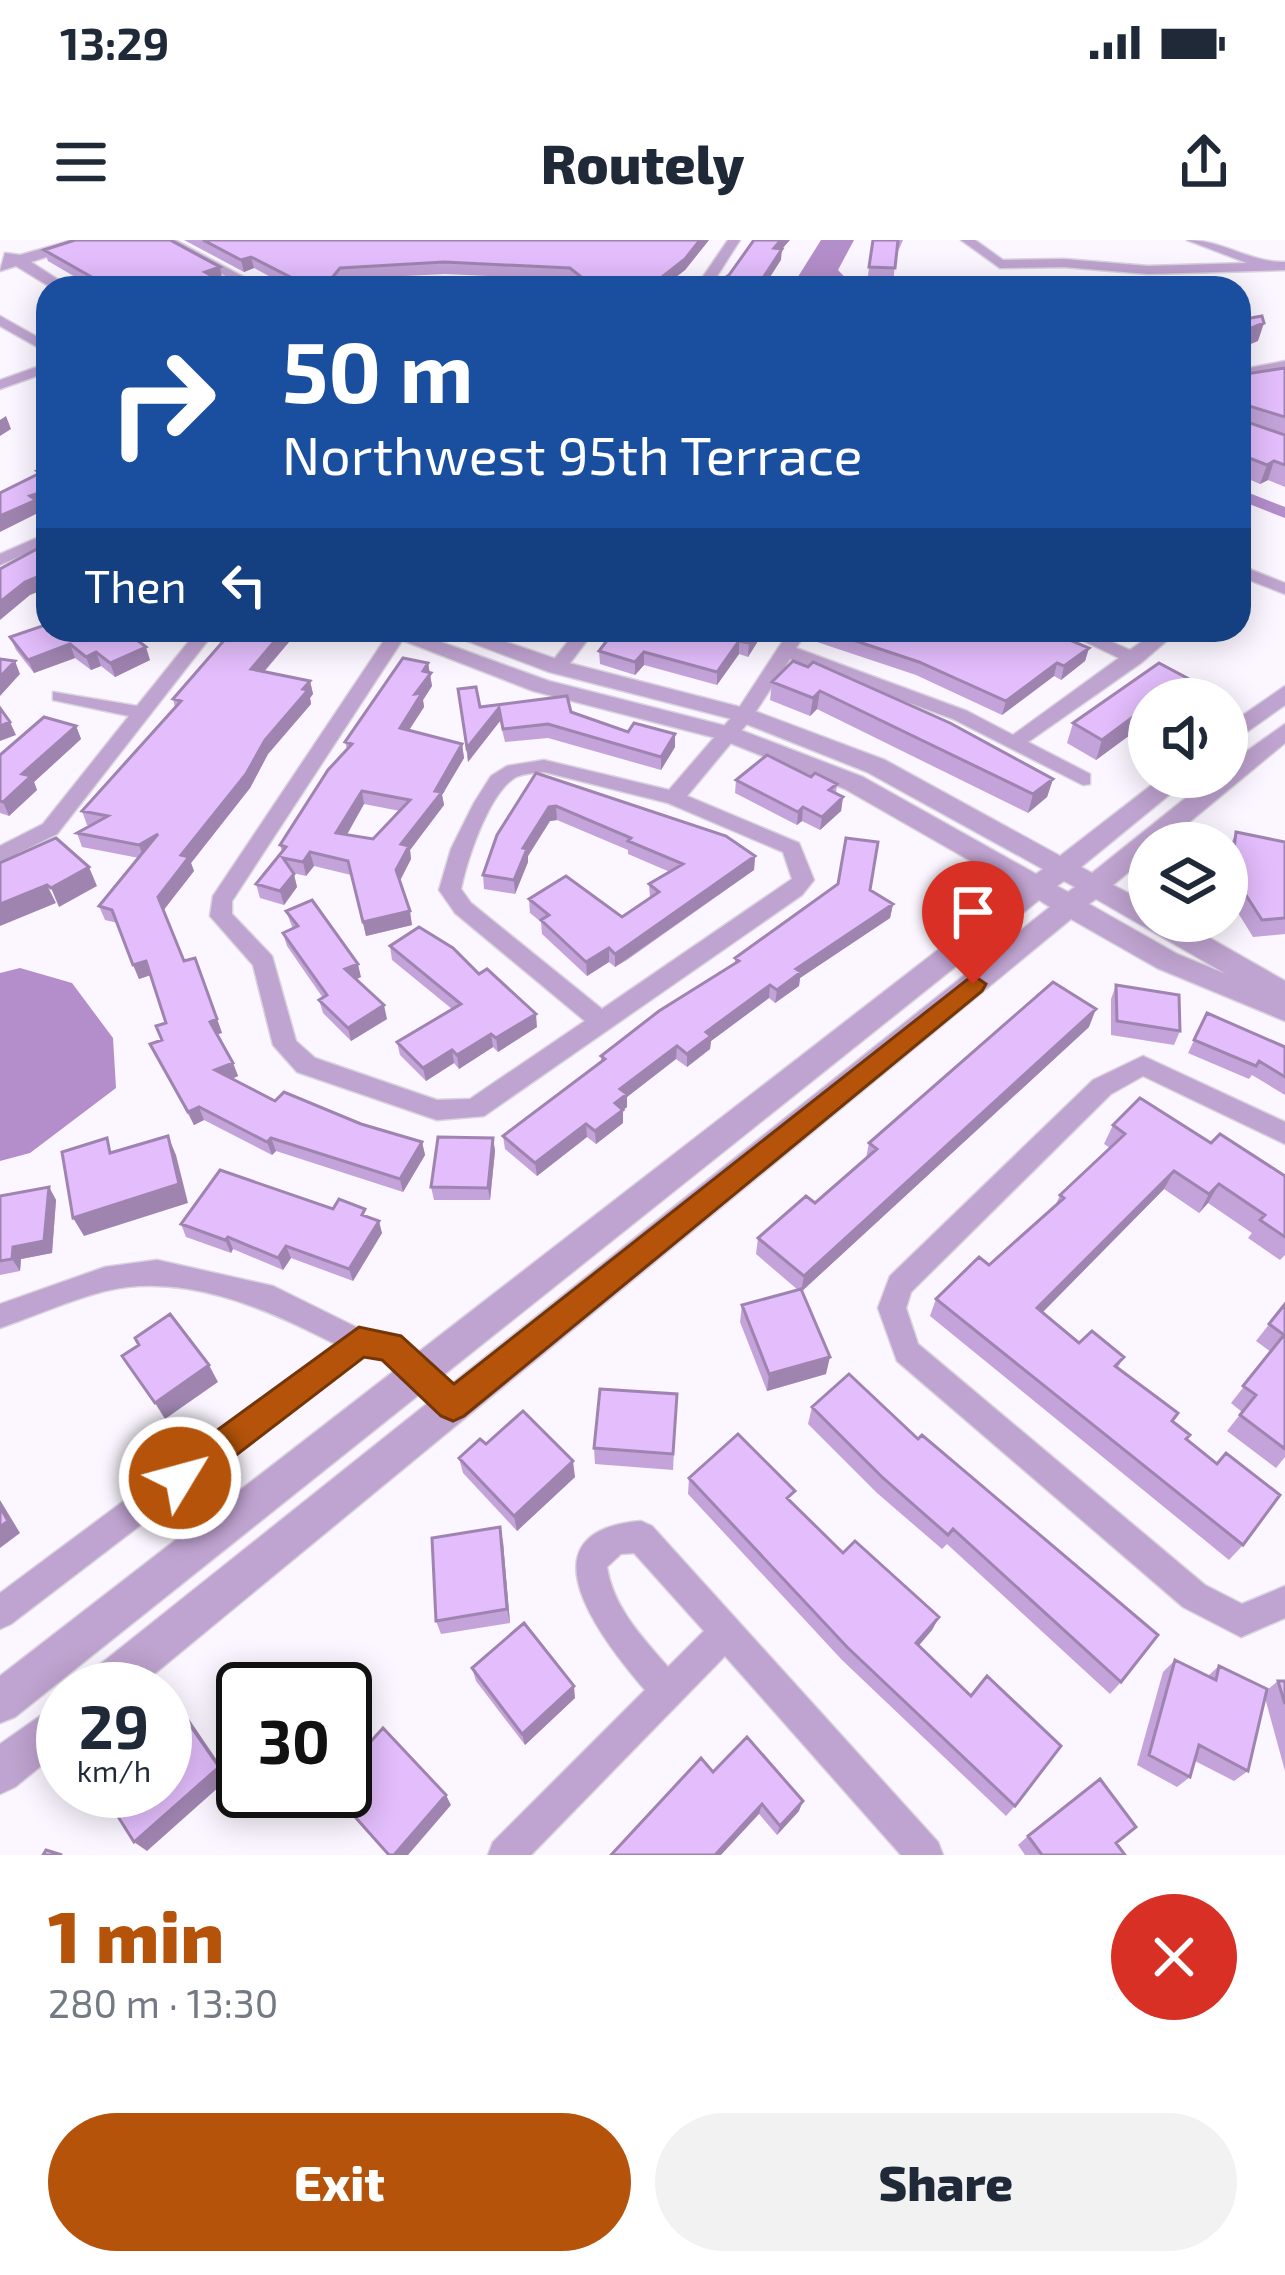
<!DOCTYPE html>
<html lang="en">
<head>
<meta charset="utf-8">
<style>
	:root { --surface:#fff; --page:#f2f2f3; --text:#1f2937; --muted:#747a83; --accent:#b45309 }
	body { margin:0; font-family:"Exo 2",sans-serif; background:var(--page); color:var(--text); height:100vh; display:flex; flex-direction:column; font-size:45px; white-space:nowrap }
	* { box-sizing:border-box; margin:0 }
	p { font-size:39px; color:var(--muted) }
	.icon { flex:none; width:66px; height:66px; fill:none; stroke:currentColor; stroke-width:2; stroke-linecap:round; stroke-linejoin:round }
	.map { position:relative; height:1615px; overflow:hidden }
	.side { display:flex; flex-direction:column; background:var(--surface); flex:1 }
	.side>* { flex:none }
	.guide { position:absolute; left:36px; top:36px; width:1215px; height:366px; border-radius:36px; box-shadow:0 6px 30px #0003; background:#1a4fa0; color:#fff; overflow:hidden }
	.fabs { position:absolute; left:1128px; top:438px; display:grid; gap:24px }
	.fabs a { display:grid; place-items:center; width:120px; height:120px; border-radius:50%; background:var(--surface); box-shadow:0 6px 30px #0003; font-size:60px }
	.speed { position:absolute; left:36px; top:1422px; display:flex; gap:24px; font-size:60px; font-weight:700; text-align:center }
	.speed>* { display:grid; place-content:center; width:156px; height:156px; border-radius:50%; background:var(--surface); box-shadow:0 6px 30px #0003; line-height:1 }
	.speed small { font-size:30px; font-weight:400 }
	.speed .limit { border:6px solid #111; border-radius:18px; background:#fff; color:#111 }
	.pin { position:absolute; display:grid; place-items:center; width:102px; height:102px; color:#fff; margin:-123px -51px; border-radius:50% 50% 50% 0; rotate:-45deg; box-shadow:0 0 12px #0007 }
	.pin .icon { rotate:45deg }
	.me { position:absolute; width:132px; margin:-66px; rotate:53deg; stroke-linejoin:round; filter:drop-shadow(0 0 9px #0008) }
	.turn { display:flex; align-items:center; gap:42px; height:252px; padding:0 48px; font-size:54px }
	.turn .icon { width:156px; height:156px; stroke-width:2.5 }
	.turn b { display:block; font-size:84px; line-height:102px }
	.then { display:flex; align-items:center; height:114px; padding:0 48px; background:#0003; gap:24px; font-size:45px }
	.round { display:grid; place-items:center; flex:none; width:126px; height:126px; border-radius:63px; background:var(--page) }
	.overview { display:flex; align-items:center; justify-content:space-between; height:204px; padding:0 48px }
	h1 { font-size:72px; font-weight:800; line-height:90px; color:var(--accent) }
	.primary-button { display:flex; gap:24px; margin-top:auto; padding:24px 48px }
	.primary-button a { flex:1; height:138px; border-radius:72px; background:var(--accent); color:#fff; font-size:48px; font-weight:800; line-height:138px; text-align:center }
	.primary-button a+a { background:var(--page); color:var(--text) }
	.status { display:flex; justify-content:space-between; align-items:center; height:84px; padding:0 60px; background:var(--surface); direction:ltr }
	.status svg { height:33px; fill:currentColor }
	header { display:flex; justify-content:space-between; align-items:center; height:156px; padding:0 48px; background:var(--surface); font-size:54px; font-weight:800 }
	.map>svg:first-child { display:block }
	.water { fill:#b38eca }
	.lines { fill:none; stroke-linecap:round; stroke-linejoin:round }
	.canal { fill:#b38eca; fill-rule:evenodd }
	.minor-casing { stroke:#d8d3dc; stroke-width:3 }
	.tertiary-casing { stroke:#d8d3dc; stroke-width:3 }
	.minor { fill:#bfa3d0; fill-rule:evenodd }
	.tertiary { fill:#bfa3d0; fill-rule:evenodd }
	.wall { fill:#c3a3d9; fill-rule:evenodd }
	.shaded-wall { fill:#9f84b0 }
	.building { fill:#e3bdfc; stroke:#9f84b0; stroke-width:3; fill-rule:evenodd }
	.route { fill:#b45309; stroke:#753606; stroke-width:3 }
</style>
</head>
<body>
<div class="status"><b>13:29</b><svg viewBox="0 0 49 12"><path d="M0 12V9h3v3zM5 12V6h3v6zM10 12V3h3v9zM15 12V0h3v12zM26 1h20v11H26zM47 4h2v5h-2z"/></svg></div>
<header><svg class="icon" aria-label="menu" viewBox="0 0 24 24"><path d="M4 6h16M4 12h16M4 18h16"/></svg>Routely<svg class="icon" aria-label="share" viewBox="0 0 24 24"><path d="M12 15V3M7 8l5-5 5 5M5 13v7h14v-7"/></svg></header>
<div class="map">
<svg width="1285" height="1615" viewBox="0 0 1285 1615">
	<rect width="100%" height="100%" fill="#fbf6ff"/>
	<path class="water" d="M821,0H854L838,30L855,48H791Z
		M20,728L72,743L113,798L116,848L30,913L0,921V733Z"/>
	<g class="lines">
		<path class="canal" d="M1239,249L1285,267V278L1239,260Z"/>
		<defs>
			<path id="minor" d="M160,0H175L264,48H248Z
				M728,0H740L712,44L688,48L702,38Z
				M961,0H975L1003,20L1064,19L1148,26L1247,23L1187,0C1222,0 1251,23 1285,22V30L1148,34L1064,27L1000,28Z
				M0,76L48,103V113L0,86Z
				M1285,121V129L1239,138V130Z
				M48,123V132L0,149V140Z
				M48,293V304L0,325V314Z
				M1239,325L1285,343V354L1239,336Z
				M198,390H216L57,594L0,622V606L43,584L129,476L53,460V452L137,466Z
				M391,390H409L232,661V674L272,716L296,801L315,818L437,860L470,859L585,781L455,673L439,650L451,609L474,563L491,536L507,526L544,520L669,550L737,471L790,390H808L796,408L967,471L1013,495L1119,418L1061,390H1085L1130,410L1158,390H1179L1141,423L1028,502L1090,534V544L1083,545L953,479L790,419L751,479L687,556L799,603L814,640L802,655L484,876L437,880L297,832L273,805L253,725L210,676L213,656ZM544,532L668,563L783,612L792,639L602,769L471,663L461,649C467,620 489,552 516,537C525,533 534,533 544,532Z
				M577,390H595L564,431H550L548,427Z
				M1143,816L1285,882V904L1143,836L1111,854L911,1052L906,1068L918,1104L1205,1345L1242,1364L1285,1346V1378L1241,1397L1183,1367L897,1121L878,1068L890,1036L1093,840Z
				M157,1020L273,1046L362,1090L400,1097L463,1156L468,1166L463,1176L453,1180L443,1176L383,1118L363,1115L11,1384L0,1389V1353L335,1104C266,1068 183,1032 105,1051C70,1060 34,1076 0,1088V1064L105,1027Z
				M641,1281L652,1286L938,1602L943,1615H901L725,1416L531,1615H488L493,1602L645,1450C602,1400 517,1291 641,1281ZM634,1313L704,1391L668,1427C642,1397 613,1367 607,1327L621,1314Z"/>
			<path id="tertiary" d="M73,0H98L31,22L71,48H52L16,26L0,31L5,13L20,15Z
				M376,390H408L549,441L738,489L863,537L1036,634L1043,629L867,532L736,480L549,432L438,390H471L565,422L752,470L885,520L1060,616L1162,537H1191L1081,627L1092,633L1212,537H1227V525L1285,484V503L1164,603H1149V615L1113,645L1149,664V681H1180L1285,741V781L1157,728L1071,679L136,1449H82L88,1434L1050,667L1039,660L15,1477L0,1483V1436L1018,648L845,549L720,499L533,451ZM1064,641L1075,647L1068,652L1057,646ZM1096,659L1226,734L1177,714L1089,664Z
				M1285,446V465L1227,506V486Z
				M63,1460V1508L15,1547L0,1554V1504Z"/>
		</defs>
		<use href="#minor" class="minor-casing"/>
		<use href="#tertiary" class="tertiary-casing"/>
		<use href="#minor" class="minor"/>
		<use href="#tertiary" class="tertiary"/>
	</g>
	<path class="wall" d="M184,0H709L685,30L662,48H291L254,28L244,32ZM445,34L570,40L572,41L344,39Z
		M873,0H903L896,16L893,43L867,42Z
		M44,10L220,27L222,39L219,40L234,48H94L48,21Z
		M1285,128V247L1268,240L1260,244L1239,235V135Z
		M493,390H537L528,401Z
		M811,390H1046L1089,408L1085,421L1061,440L1054,436L1002,475L916,435L814,401V395L811,394Z
		M1114,390H1136L1128,396Z
		M125,391L150,420L115,437L101,426L91,430L75,418L34,433L16,410L10,397Z
		M763,393L748,417L739,414L717,445L644,425L635,435L600,424L599,411Z
		M289,402L264,432L310,441L313,454L310,458L311,464L268,514L250,548L191,623L194,631L163,670L184,721L195,718L222,793L217,794L233,823L238,836L232,839L275,861L422,902L425,915L403,952L276,911L272,915L204,880L194,885L150,804L162,800L166,783L150,735L139,739L118,683L105,680L99,666L139,618L82,607L77,593L90,586L87,585L82,571L175,467L173,459Z
		M428,423L432,446L423,460L424,467L409,490L462,504L464,518L442,555L444,565L410,610L411,619L400,641L412,685L366,696L351,635L314,626L306,636L293,633L297,647L284,665L260,658L256,644L282,612L280,605L347,509L345,502ZM364,564L400,571L373,599L347,595Z
		M1159,423L1187,438L1180,458L1149,459V481L1096,520L1067,503L1073,483Z
		M808,427L1053,539L1047,557L1028,573L817,469L810,476L770,460L772,442Z
		M458,449L480,467L571,472L675,507L661,530L548,498L505,502L500,481L468,522Z
		M76,486L81,499L34,542L37,550L9,576L0,573V515Z
		M536,533L755,616L754,630L627,720L615,727L609,722L587,736L542,694L541,682L530,673L529,659L622,677L650,658L649,644L670,632L628,614V610L557,580L550,581L528,616V622L515,654L484,649L483,635Z
		M811,537L837,544L836,554L843,557L841,571L820,590L802,581L797,585L735,553L736,540Z
		M1236,592L1285,602V694L1253,697L1227,655L1229,609Z
		M870,650L893,664L890,678L800,738L799,746L775,763L769,758L711,801L710,809L687,827L676,819L627,857V867L623,870V883L596,904L587,897L537,936L505,909L503,896L601,823V816L735,723V718Z
		M286,671L361,737L356,739L387,779L351,801L323,773L319,760L323,758L287,706L283,693L293,689Z
		M390,706L537,787L498,812L493,807L459,829L454,823L426,841L400,815L397,802L452,769L392,720Z
		M1116,745L1180,791L1174,805L1111,795V759Z
		M1207,773L1285,807V855L1252,835L1249,839L1188,813Z
		M1089,787L802,1051L826,1134L767,1151L740,1082L742,1065L798,1050L756,1014L758,998L815,963L866,918L869,903Z
		M1113,885L1211,903L1285,936V1015L1280,1020L1248,998L1252,993L1208,963L1199,973L1164,949L1042,1073L1079,1103L1124,1117L1118,1127L1172,1182L1186,1199L1243,1305L1229,1320L930,1076L936,1059L989,1025L1056,964L1060,955L1110,908L1104,904Z
		M493,898L495,911L490,960H434L431,947Z
		M49,947L56,960L52,1013L21,1019L20,1031L0,1035V956Z
		M333,969L368,977L382,993L353,1041L291,1018L283,1030L233,1009L231,1013L186,997L181,984Z
		M1285,1064V1217L1276,1228L1227,1191L1242,1172L1231,1163L1271,1112L1256,1101Z
		M849,1134L1121,1442L1110,1454L947,1304L942,1309L877,1253L808,1184L812,1167Z
		M677,1154L673,1230L595,1224L594,1208Z
		M486,1204L575,1237L517,1291L463,1233L459,1218Z
		M689,1238L793,1263L843,1313L939,1377L932,1390L919,1405L1015,1566L1006,1576L842,1420L688,1254Z
		M503,1302L510,1383L441,1394L436,1381Z
		M1175,1420L1208,1436L1219,1426L1267,1450L1278,1441H1285V1531L1265,1458L1248,1531L1234,1541L1195,1521L1190,1537L1177,1547L1137,1525L1163,1432Z
		M472,1428L575,1458L525,1505L476,1441Z
		M713,1532L799,1571L777,1595L759,1574Z
		M1028,1596L1116,1603L1125,1615H1025L1018,1605Z"/>
	<path class="shaded-wall" d="M700,0H709L685,30L662,48H648Z
		M781,0H790L782,9L781,20L763,48H753L774,8Z
		M251,17L254,28L244,32L241,20Z
		M220,27L222,39L207,44L205,32Z
		M1264,83L1258,101L1239,109V93Z
		M6,176L11,189L0,196V180Z
		M1274,221L1268,240L1260,244L1267,225Z
		M48,250V265L39,268L40,272L0,292V276L30,256Z
		M44,334L48,348L30,355L0,380V362L25,342Z
		M284,390H286L289,402L254,443L251,429Z
		M527,390H537L528,401Z
		M758,390H763V393L748,417L749,403Z
		M739,401V414L717,445V432Z
		M70,404L75,418L34,433L28,420Z
		M146,407L150,420L115,437L110,423Z
		M1089,408L1085,421L1061,440L1064,426Z
		M96,412L101,426L91,430L86,417Z
		M644,412V425L635,435V422Z
		M15,421L20,434L0,456V437Z
		M428,423L432,446L423,460L424,467L402,501L400,488L415,454L423,431Z
		M1057,423L1054,436L1002,475L1006,461Z
		M1187,438L1178,459H1158Z
		M310,441L313,454L310,458L311,464L268,514L250,548L191,623L194,631L163,671L158,657L181,615Z
		M820,451L817,469L810,476L813,458Z
		M1149,465V481L1096,520L1102,500Z
		M499,468L500,481L468,522L467,508Z
		M10,482L16,495L0,501V486Z
		M76,486L81,499L34,542L37,550L9,576L3,562L22,534Z
		M675,494V507L661,530V517Z
		M462,504L464,518L442,555L444,565L410,610L411,619L398,644L396,630L401,604Z
		M1053,539L1047,557L1028,573L1033,554Z
		M362,551L364,564L340,606L336,593Z
		M843,557L841,571L820,590L822,577Z
		M556,566L557,580L550,581L528,616V622L515,654L514,640L523,608L549,567Z
		M803,567L802,581L797,585L798,572Z
		M158,594L144,619L139,605Z
		M310,612L314,626L306,636L303,622Z
		M755,616L754,630L615,727V714Z
		M89,627L97,646L59,667L51,648Z
		M294,634L297,647L284,665L280,651Z
		M47,645L56,663L0,686V664Z
		M893,664L890,678L800,738L799,746L775,763L777,750L796,729Z
		M410,671L412,685L366,696L363,682Z
		M609,708V722L587,736L586,722Z
		M146,721L151,735L139,739L133,725Z
		M358,724L361,737L349,743L345,729Z
		M770,745L769,758L711,801L710,809L687,827V814L706,792Z
		M384,765L387,779L351,801L348,788Z
		M1096,769L1089,787L801,1052L804,1036Z
		M536,774L537,787L498,812L496,798Z
		M217,779L222,793L215,795L210,782Z
		M491,794L493,807L459,829L457,815Z
		M677,806L676,819L627,857V867L623,870V883L596,904L595,891L615,863L620,849Z
		M452,810L454,823L426,841L423,828Z
		M233,823L238,836L220,844L215,830Z
		M199,867L204,880L194,885L188,872Z
		M586,884L587,897L537,936L535,923Z
		M168,896L176,915L188,963L84,996L73,978Z
		M271,898L276,911L272,915L267,902Z
		M493,898L495,911L490,960L488,948Z
		M422,902L425,915L403,952L400,939Z
		M1174,931L1164,949L1029,1086L1037,1068Z
		M1219,944L1208,963L1199,973L1209,954Z
		M49,947L56,960L52,1013L21,1019L20,1031L12,1019L13,1007Z
		M379,981L382,993L353,1041L349,1029Z
		M228,997L233,1009L231,1013L225,1000Z
		M286,1006L291,1018L283,1030L278,1018Z
		M830,1117L826,1134L767,1151L769,1134Z
		M209,1125L218,1142L165,1179L155,1163Z
		M573,1221L575,1237L517,1291L514,1276Z
		M0,1260L20,1293L0,1308Z
		M500,1287L503,1302L510,1383L507,1369Z
		M939,1377L932,1390L910,1416L916,1403Z
		M300,1430L308,1442L306,1449L296,1446Z
		M574,1446L575,1458L525,1505L522,1494Z
		M178,1468L189,1479L229,1538L147,1611L134,1602Z
		M446,1555L451,1565L408,1615H394Z
		M803,1561L799,1571L777,1595L780,1586Z
		M762,1564L759,1574L721,1615H715Z"/>
	<path class="building" d="M75,0H170L220,27L205,32L234,48H111L44,10Z
		M203,0H700L685,19L648,48H517V45L481,48H388L350,45L349,48H312L251,17L241,20ZM444,22L570,28L580,36L576,41L331,39L340,28Z
		M754,0H781L774,8L782,9L759,44L753,48H712L729,35Z
		M873,0H898L895,28L869,27Z
		M1262,76L1264,83L1239,93V80Z
		M1285,128V177L1243,164L1244,181L1285,195V225L1274,221L1267,225L1239,214V135Z
		M48,227V250L30,256L36,260L0,276V253L40,233L37,231Z
		M48,303V338L44,334L25,342L0,362V329Z
		M48,384V390H124L146,407L110,423L96,412L86,417L70,404L28,420L10,397Z
		M233,390H284L251,429L310,441L303,449L308,450L265,500L246,534L181,615L189,617L158,657L184,721L195,718L217,779L210,782L233,823L215,830L275,861L284,852L361,884L422,902L400,939L271,898L267,902L199,867L188,872L150,804L162,800L156,786L166,783L146,721L133,725L112,670L99,666L158,594L139,605L77,593L108,576L82,571L181,461L173,459Z
		M615,390H758L749,403L739,401L717,432L644,412L635,422L599,411Z
		M823,390H1046L1089,408L1064,426L1057,423L1006,461L919,422Z
		M403,418L428,423L423,431L431,433L415,454L422,453L400,488L462,504L435,551L442,552L401,604L409,606L396,630L410,671L363,682L348,621L310,612L303,622L283,618L294,634L280,651L256,644L286,607L280,605L328,530L352,504L345,502ZM362,551L410,560L373,599L336,593Z
		M0,419L15,421L0,437Z
		M793,421L808,427L813,422L950,483L1053,539L1033,554L820,451L813,458L772,442Z
		M1159,423L1187,438L1158,459H1149V465L1102,500L1073,483Z
		M476,447L480,467L567,456L571,472L628,492L634,483L675,494L661,517L548,484L503,489L499,468L467,508L458,449Z
		M0,468L10,482L0,486Z
		M44,477L76,486L22,534L31,536L3,562L0,561V515Z
		M767,515L811,537L815,533L837,544L829,550L843,557L822,577L803,567L798,572L736,540Z
		M536,533L726,596L755,616L627,706L615,714L609,708L586,722L541,680L549,675L529,659L566,636L622,677L659,652L649,644L683,624L628,601L631,598L556,566L549,567L523,608L527,609L514,640L483,635L497,595Z
		M1236,592L1285,602V678L1262,680L1231,632Z
		M56,598L89,627L51,648L47,645L0,664V623Z
		M846,598L878,602L870,650L893,664L796,729L801,732L777,750L770,745L706,792L711,796L687,814L677,806L620,849L627,854L615,863L623,870L595,891L586,884L535,923L503,896L605,819L601,816L659,771L739,721L735,718L838,644Z
		M312,660L358,724L345,729L384,765L348,788L319,760L327,755L283,693L298,686L286,671Z
		M419,687L453,708L479,734L487,729L536,774L496,798L491,794L457,815L452,810L423,828L397,802L461,764L390,706Z
		M1053,742L1096,769L804,1036L758,998L806,956L815,963L877,909L869,903Z
		M1116,745L1179,755L1180,791L1117,781Z
		M1207,773L1285,807V837L1259,821L1256,826L1194,800Z
		M1140,858L1211,903L1220,894L1285,936V997L1260,980L1265,975L1219,944L1209,954L1174,931L1037,1068L1079,1103L1092,1091L1124,1117L1115,1126L1178,1173L1172,1181L1190,1195L1186,1199L1217,1224L1226,1213L1280,1255L1243,1305L936,1059L979,1017L989,1025L1064,958L1060,955L1125,894L1113,885Z
		M168,896L179,944L73,978L62,912L107,898L110,913Z
		M438,897L493,898L488,948L431,947Z
		M220,930L333,969L339,959L365,969L362,975L379,981L349,1029L286,1006L278,1018L228,997L225,1000L181,984Z
		M49,947L44,1001L13,1007L12,1019L0,1021V956Z
		M801,1049L830,1117L769,1134L742,1065Z
		M1285,1064V1209L1240,1175L1256,1155L1243,1146L1284,1095L1269,1084Z
		M170,1074L209,1125L155,1163L122,1116L139,1105L135,1098Z
		M849,1134L918,1199L922,1195L1158,1395L1121,1442L953,1289L948,1295L883,1238L812,1167Z
		M600,1149L677,1154L673,1214L594,1208Z
		M523,1171L573,1221L514,1276L459,1218L480,1199L486,1204Z
		M738,1194L795,1251L787,1258L843,1313L855,1301L939,1377L916,1403L971,1456L987,1436L1061,1506L1015,1566L847,1407L689,1238Z
		M0,1267L8,1281L0,1287Z
		M500,1287L507,1369L436,1381L432,1298Z
		M524,1383L574,1446L522,1494L472,1428Z
		M1175,1420L1216,1440L1219,1426L1267,1449L1248,1531L1199,1505L1190,1537L1149,1515Z
		M256,1427L300,1430L296,1446L338,1449H251Z
		M1278,1441H1285V1464Z
		M178,1468L219,1527L134,1602L102,1551H165V1478Z
		M243,1482V1526L233,1525Z
		M383,1488L446,1555L394,1615H389L332,1551H345V1530Z
		M747,1497L803,1561L780,1586L762,1564L715,1615H611L701,1518L713,1532Z
		M1100,1539L1136,1587L1116,1603L1125,1615H1042L1028,1596Z
		M46,1610L62,1615H43Z"/>
	<path class="route" d="M973,735L986,744L982,751L464,1176L453,1181L441,1176L382,1120L364,1117L192,1249L180,1254L168,1249L162,1238L168,1226L359,1087L401,1096L454,1144Z"/>
</svg>
<div class="fabs">
<a><svg class="icon" aria-label="sound" viewBox="0 0 24 24"><path d="M4 9h4l5-4v14l-5-4H4zM17 9q2 3 0 6"/></svg></a>
<a><svg class="icon" aria-label="layers" viewBox="0 0 24 24"><path d="M12 4l9 5-9 5-9-5zM3 14l9 5 9-5"/></svg></a>
</div>
<div class="speed"><div>29<small>km/h</small></div><div class="limit">30</div></div>
<div class="pin" style="left:973px;top:744px;background:#d93025"><svg class="icon" aria-label="arrive" viewBox="0 0 24 24"><path d="M6 21V4h12l-3 4 3 4H6"/></svg></div>
<svg class="me" style="left:180px;top:1238px" viewBox="-20 -20 40 40"><circle r="17" fill="#b45309" stroke="#fff" stroke-width="3"/><path d="M0-11L8 9 0 5-8 9z" fill="#fff"/></svg>
<div class="guide">
<div class="turn"><svg class="icon" aria-label="right" viewBox="0 0 24 24"><path d="M7 20v-9h11M14 6l5 5-5 5"/></svg><div><b>50 m</b>Northwest 95th Terrace</div></div>
<div class="then">Then<svg class="icon" aria-label="left" viewBox="0 0 24 24"><path d="M17 20v-9H6M10 6l-5 5 5 5"/></svg></div>
</div>
</div>
<section class="side">
<div class="overview"><div><h1>1 min</h1><p>280 m · 13:30</p></div><a class="round" style="background:#d93025;color:#fff"><svg class="icon" aria-label="close" viewBox="0 0 24 24"><path d="M6 6l12 12M18 6L6 18"/></svg></a></div>
<div class="primary-button"><a>Exit</a><a>Share</a></div>
</section>
</body>
</html>
